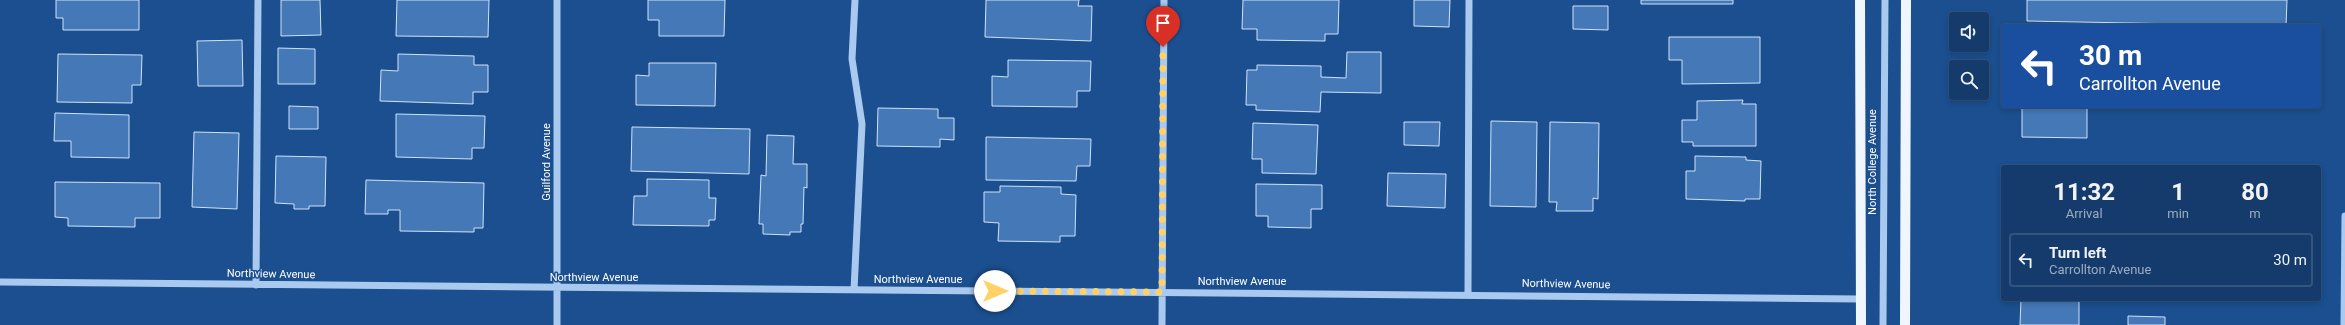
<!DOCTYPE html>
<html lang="en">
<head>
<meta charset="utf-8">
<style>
	:root { --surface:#143b6b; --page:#1d4271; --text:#f1f3f6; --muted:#9dadc1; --line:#33557e }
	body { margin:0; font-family:Roboto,sans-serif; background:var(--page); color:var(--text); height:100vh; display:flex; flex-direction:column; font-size:15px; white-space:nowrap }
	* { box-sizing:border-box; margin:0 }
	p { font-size:13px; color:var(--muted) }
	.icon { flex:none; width:22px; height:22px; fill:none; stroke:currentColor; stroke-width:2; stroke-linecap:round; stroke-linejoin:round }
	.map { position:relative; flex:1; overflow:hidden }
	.sheet { position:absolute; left:2001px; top:165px; width:320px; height:136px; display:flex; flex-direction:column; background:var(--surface); border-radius:4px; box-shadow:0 2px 6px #0003,0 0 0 1px var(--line) }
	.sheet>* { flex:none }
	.guide { position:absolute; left:2001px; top:24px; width:320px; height:84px; border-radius:4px; box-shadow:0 2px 6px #0003,0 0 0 1px var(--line); background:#1a4fa0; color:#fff; overflow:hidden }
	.tools { position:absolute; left:1949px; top:12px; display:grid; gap:8px }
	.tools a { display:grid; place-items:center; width:40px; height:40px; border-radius:4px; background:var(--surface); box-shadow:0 2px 6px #0003,0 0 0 1px var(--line); font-size:20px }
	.pin { position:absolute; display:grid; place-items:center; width:34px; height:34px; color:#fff; margin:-41px -17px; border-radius:50% 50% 50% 0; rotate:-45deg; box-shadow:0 0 4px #0007 }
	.pin .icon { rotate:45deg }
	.me { position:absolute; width:44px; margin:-22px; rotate:90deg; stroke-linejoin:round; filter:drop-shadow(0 0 3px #0008) }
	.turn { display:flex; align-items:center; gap:14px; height:84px; padding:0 12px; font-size:18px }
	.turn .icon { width:52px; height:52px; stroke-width:2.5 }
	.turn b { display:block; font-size:28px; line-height:34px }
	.eta { display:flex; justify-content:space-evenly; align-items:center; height:68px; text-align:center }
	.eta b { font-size:24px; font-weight:700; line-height:28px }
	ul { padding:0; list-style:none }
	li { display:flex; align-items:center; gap:12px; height:54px; margin:0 8px 6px; padding:0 4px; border:2px solid var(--line); border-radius:4px }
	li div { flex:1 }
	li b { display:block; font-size:15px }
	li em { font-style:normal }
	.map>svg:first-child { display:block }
	.building { fill:#4478b7; stroke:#cfe3fa }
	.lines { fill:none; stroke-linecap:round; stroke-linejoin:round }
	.minor { stroke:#a9c9ee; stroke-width:7 }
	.major { stroke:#f0f6ff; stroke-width:10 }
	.route { stroke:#ffd166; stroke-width:7; stroke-dasharray:0 12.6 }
	.labels { text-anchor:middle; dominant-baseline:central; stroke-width:3; stroke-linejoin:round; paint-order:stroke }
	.street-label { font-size:11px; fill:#fff; stroke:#1b4f8f }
</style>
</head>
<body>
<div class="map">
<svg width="2345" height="325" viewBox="0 0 2345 325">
	<rect width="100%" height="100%" fill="#1b4f8f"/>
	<path class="building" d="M56,0H139V30H63V18H56Z
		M281,0H320L321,35L281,36Z
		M397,0H489L488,37L396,36Z
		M648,0H725L724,36H659V20H648Z
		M986,0H1079L1078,6H1092L1091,41L985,37Z
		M1243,0H1339L1338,34H1325V41L1257,40V29H1242Z
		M1414,0H1450L1449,27L1414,26Z
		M1641,0H1733V4H1641Z
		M2027,0H2287L2286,26L2027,21Z
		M1573,6H1608V30L1573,29Z
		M1669,37H1760V83L1682,84V60H1669Z
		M242,40L243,86H198L197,41Z
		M278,48L315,49V84H278Z
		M1347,52H1381V93L1321,92L1320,112L1256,110V105H1246L1247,70H1257V65L1321,66V77L1346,78Z
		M58,54L142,55L141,85H132V103L57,102Z
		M398,54L474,56V65H488V92H473V104L380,101L381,70L398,71Z
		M1008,60L1091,61L1090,91H1077V107L992,106V76L1008,77Z
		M649,63H716L715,106L636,105V75L649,76Z
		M1743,100L1742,104H1756V146H1693V142H1682V120H1697V101Z
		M289,106L318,107V129H289Z
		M2022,106H2087V138L2022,137Z
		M878,108L938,109V118H954V140L940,139V147L877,146Z
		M55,113L129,115V158L71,157V141H54Z
		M396,114L485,116L484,148H472V159L396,157Z
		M1491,121L1537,122L1536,207L1490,206Z
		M1404,122H1440L1439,146L1404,145Z
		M1550,122L1599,123L1598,199L1593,198V211H1556L1557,202H1549Z
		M1253,123L1318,125L1316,174L1262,173V159H1252Z
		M632,127L750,129L749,174L631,171Z
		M194,132L239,133L237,209L192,207Z
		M767,135L794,136L793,164H807V188L804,187L803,224H801V232H790V235L763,234V224H759L761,175L766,176Z
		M986,137L1091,139L1090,166H1077L1076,181L986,180Z
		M276,156L326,157L325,206H309V209H294V204L275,203Z
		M1695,156L1746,157V160L1761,161L1760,199H1745V201L1686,199V171H1695Z
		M1388,173L1446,174L1445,208L1387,206Z
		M647,179L709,180V198H716L715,220H709V226L633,225L634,196H647Z
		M366,180L484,183L483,228H474V232L400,231V210H388V214H365Z
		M55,182L160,183V218H135V227L68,226V218L55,217Z
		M1256,184L1322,185V209H1311V228L1268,227V216H1256Z
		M1000,186L1061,187V194L1076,195L1075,236H1060V242L998,241L999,223L984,222V192H1000Z
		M2021,299H2079V325H2020Z
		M2128,316L2165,317V325H2128Z"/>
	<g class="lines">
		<path class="minor" d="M557,0V325
			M0,282L1861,299
			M256,285L258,0
			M854,290L862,124L852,59L855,0
			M1468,294L1469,0
			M1162,325L1164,0
			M1883,325L1885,0
			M2344,325L2345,216"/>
		<path class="major" d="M1860,0L1861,325
			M1905,325L1906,0"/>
	</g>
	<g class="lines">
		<path class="route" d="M995,291L1162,292L1163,47"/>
	</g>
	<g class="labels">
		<g class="street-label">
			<text transform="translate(546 162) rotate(-90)">Guilford Avenue</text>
			<text transform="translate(1872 162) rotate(-90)">North College Avenue</text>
			<text transform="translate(271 274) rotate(1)">Northview Avenue</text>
			<text x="594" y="277">Northview Avenue</text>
			<text x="918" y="279">Northview Avenue</text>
			<text x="1242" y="281">Northview Avenue</text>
			<text transform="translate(1566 284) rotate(1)">Northview Avenue</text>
		</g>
	</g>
</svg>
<div class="tools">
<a><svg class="icon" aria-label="sound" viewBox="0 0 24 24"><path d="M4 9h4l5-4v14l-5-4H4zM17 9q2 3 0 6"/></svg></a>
<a><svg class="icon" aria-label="search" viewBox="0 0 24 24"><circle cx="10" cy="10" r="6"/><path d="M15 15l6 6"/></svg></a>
</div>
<div class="pin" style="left:1163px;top:47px;background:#d93025"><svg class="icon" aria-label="arrive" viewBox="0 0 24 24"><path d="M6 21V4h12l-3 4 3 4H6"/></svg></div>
<svg class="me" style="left:995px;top:291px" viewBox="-20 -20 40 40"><circle r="19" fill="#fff"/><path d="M0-13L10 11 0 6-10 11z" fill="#ffd166"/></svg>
<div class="guide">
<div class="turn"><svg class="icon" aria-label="left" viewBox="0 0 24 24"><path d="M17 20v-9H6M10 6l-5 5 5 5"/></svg><div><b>30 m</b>Carrollton Avenue</div></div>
</div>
<section class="sheet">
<div class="eta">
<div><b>11:32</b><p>Arrival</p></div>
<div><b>1</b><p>min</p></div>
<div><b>80</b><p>m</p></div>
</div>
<ul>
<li><svg class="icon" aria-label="left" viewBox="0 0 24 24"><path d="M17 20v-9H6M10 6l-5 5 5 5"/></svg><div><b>Turn left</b><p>Carrollton Avenue</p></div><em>30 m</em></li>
</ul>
</section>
</div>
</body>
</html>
